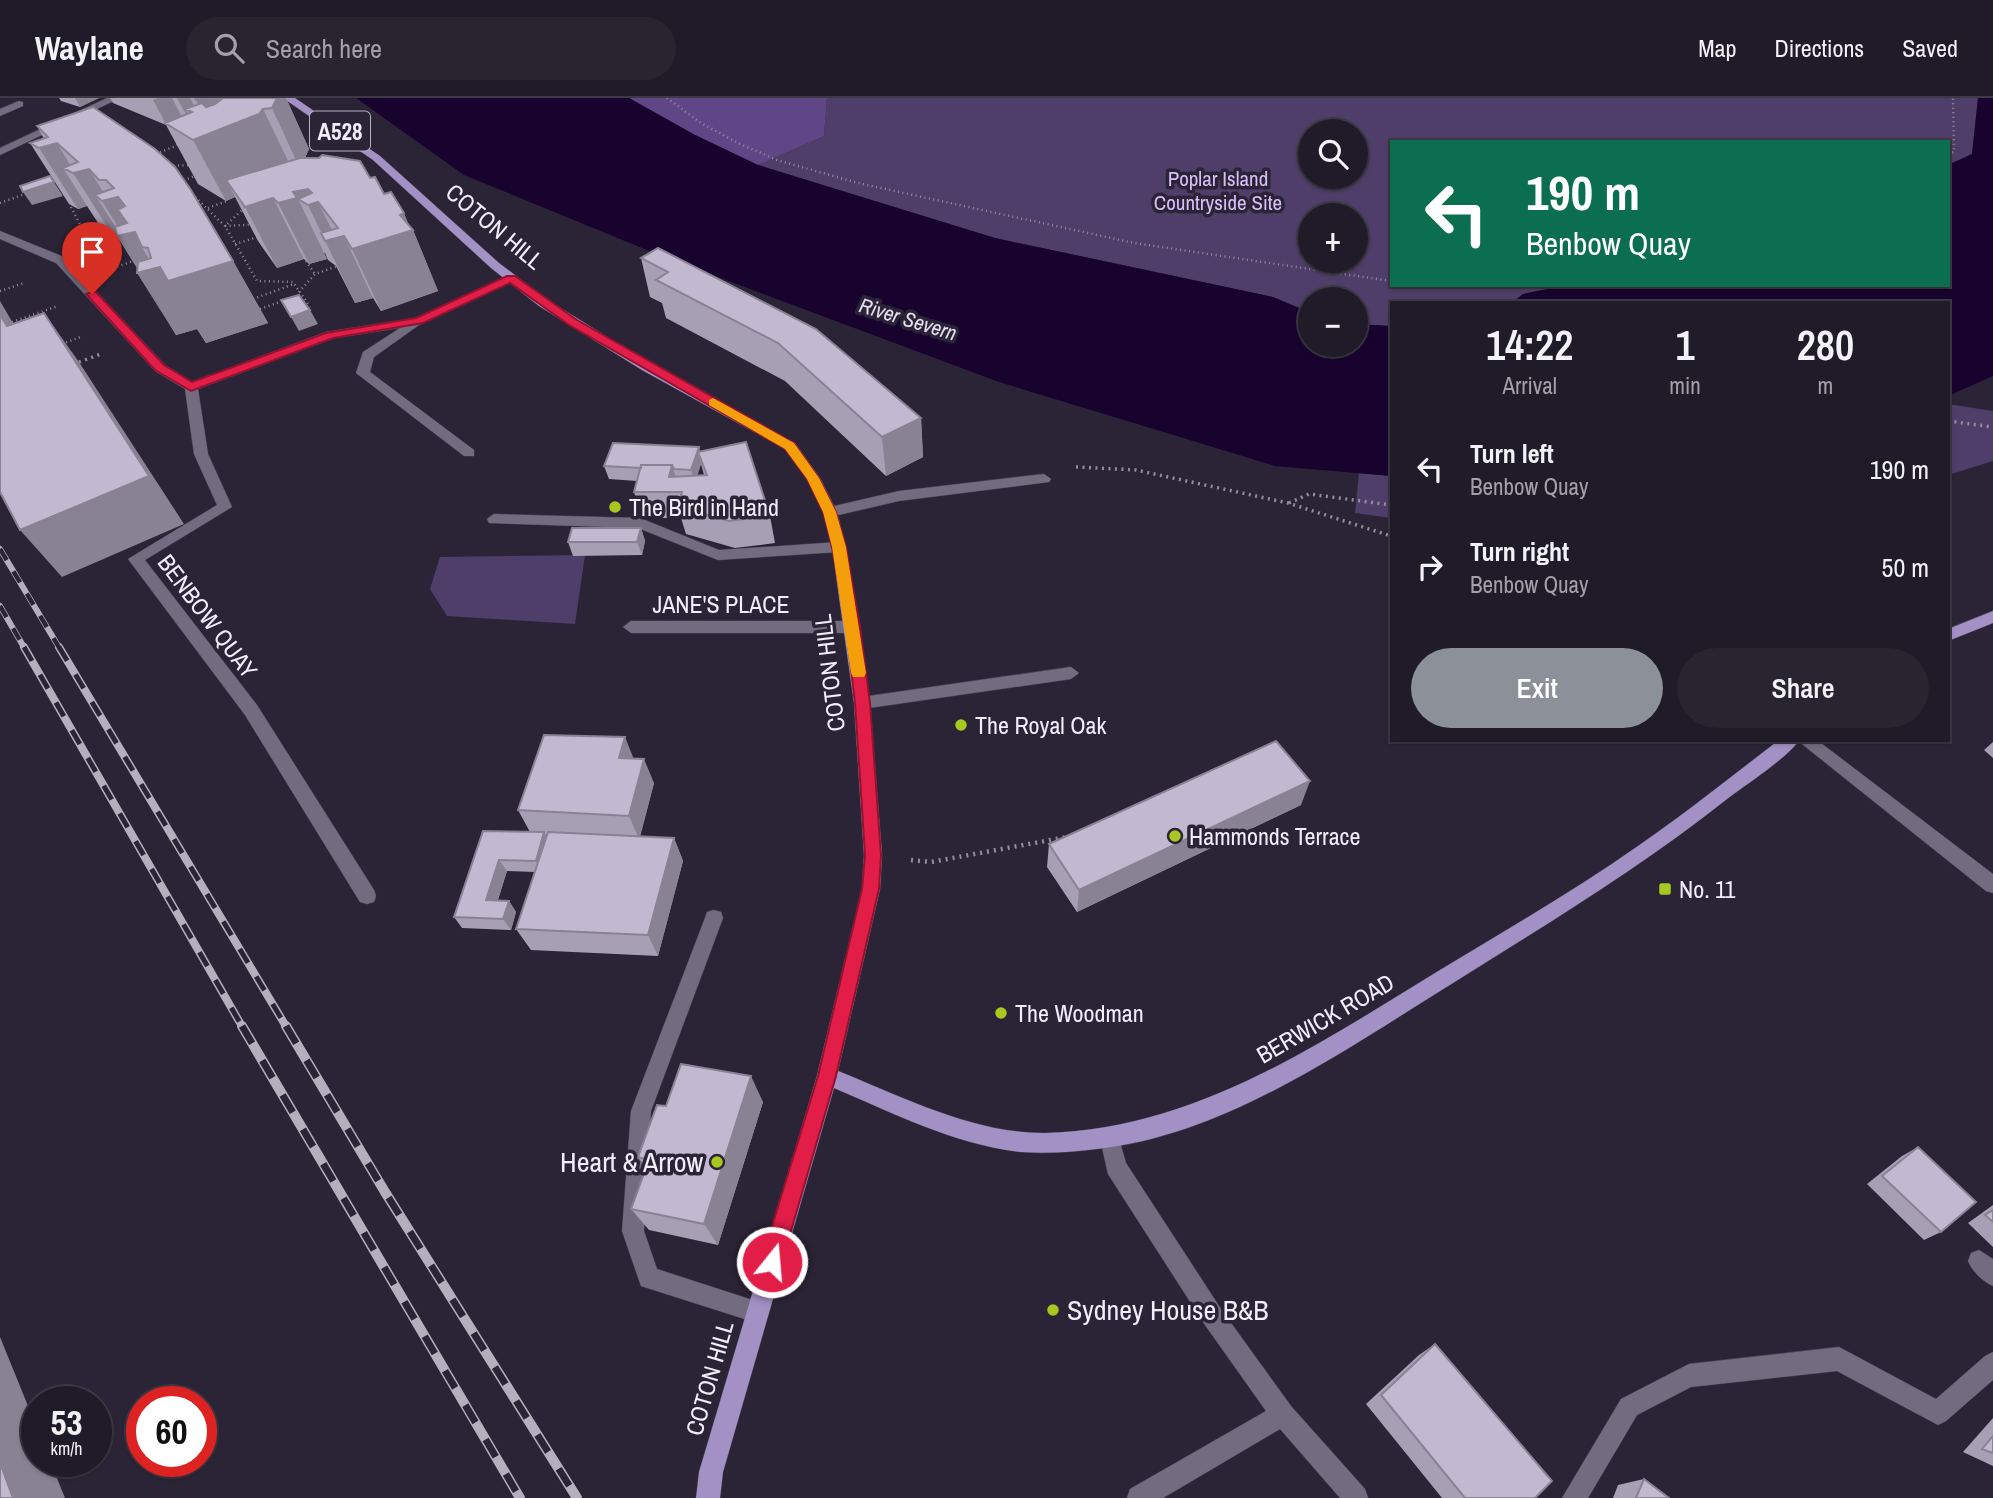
<!DOCTYPE html>
<html lang="en">
<head>
<meta charset="utf-8">
<style>
	:root { --surface:#201b28; --page:#282430; --text:#f1f3f6; --muted:#a2a1a8; --line:#3d3945; --accent:#8c9099 }
	body { margin:0; font-family:"Archivo Narrow",sans-serif; background:var(--page); color:var(--text); height:100vh; display:flex; flex-direction:column; font-size:26px; white-space:nowrap }
	* { box-sizing:border-box; margin:0 }
	p { font-size:23px; color:var(--muted) }
	.icon { flex:none; width:38px; height:38px; fill:none; stroke:currentColor; stroke-width:2; stroke-linecap:round; stroke-linejoin:round }
	.map { position:relative; flex:1; overflow:hidden }
	.details { position:absolute; left:1390px; top:203px; width:560px; height:441px; display:flex; flex-direction:column; background:var(--surface); border-radius:0px; box-shadow:0 2px 5px #0004,0 0 0 2px var(--line) }
	.details>* { flex:none }
	.top-card { position:absolute; left:1390px; top:42px; width:560px; height:147px; border-radius:0px; box-shadow:0 2px 5px #0004,0 0 0 2px var(--line); background:#0b6e4f; color:#fff; overflow:hidden }
	.buttons { position:absolute; left:1298px; top:21px; display:grid; gap:14px }
	.buttons a { display:grid; place-items:center; width:70px; height:70px; border-radius:50%; background:var(--surface); box-shadow:0 2px 5px #0004,0 0 0 2px var(--line); font-size:35px }
	.speed { position:absolute; left:21px; top:1288px; display:flex; gap:14px; font-size:35px; font-weight:700; text-align:center }
	.speed>* { display:grid; place-content:center; width:91px; height:91px; border-radius:50%; background:var(--surface); box-shadow:0 2px 5px #0004,0 0 0 2px var(--line); line-height:1 }
	.speed small { font-size:18px; font-weight:400 }
	.speed .limit { border:10px solid #d22; background:#fff; color:#111 }
	.pin { position:absolute; display:grid; place-items:center; width:60px; height:60px; color:#fff; margin:-72px -30px; border-radius:50% 50% 50% 0; rotate:-45deg; box-shadow:0 0 7px #0007 }
	.pin .icon { rotate:45deg }
	.me { position:absolute; width:77px; margin:-38px; rotate:17deg; stroke-linejoin:round; filter:drop-shadow(0 0 5px #0008) }
	.turn { display:flex; align-items:center; gap:24px; height:147px; padding:0 21px; font-size:32px }
	.turn .icon { width:91px; height:91px; stroke-width:2.5 }
	.turn b { display:block; font-size:49px; line-height:60px }
	.eta { display:flex; justify-content:space-evenly; align-items:center; height:119px; text-align:center }
	.eta b { font-size:42px; font-weight:600; line-height:49px }
	.button { display:flex; gap:14px; margin-top:auto; padding:14px 21px }
	.button a { flex:1; height:80px; border-radius:42px; background:var(--accent); color:#fff; font-size:28px; font-weight:600; line-height:80px; text-align:center }
	.button a+a { background:var(--page); color:var(--text) }
	ul { padding:0; list-style:none }
	li { display:flex; align-items:center; gap:21px; height:98px; padding:0 21px }
	li div { flex:1 }
	li b { display:block; font-size:26px }
	li em { font-style:normal }
	header { display:flex; align-items:center; gap:42px; box-sizing:border-box; height:98px; padding:0 35px; background:var(--surface); border-bottom:2px solid var(--line) }
	header strong { font-size:33px }
	nav { display:flex; gap:38px; margin-inline-start:auto; font-size:24px }
	.search { width:490px; height:63px; background:var(--page); display:flex; align-items:center; gap:18px; box-sizing:border-box; padding:0 24px; border-radius:38px; color:var(--muted); font-size:26px }
	.map>svg:first-child { display:block }
	.green { fill:#4f3e69; fill-rule:evenodd }
	.forest { fill:#614687 }
	.water { fill:#18032f }
	.lines { fill:none; stroke-linecap:round; stroke-linejoin:round }
	.minor-casing { stroke:#484352; stroke-width:1 }
	.major-casing { stroke:#484352; stroke-width:1 }
	.path-far2 { stroke:#938d9c; stroke-width:2.5; stroke-dasharray:1 3.5; stroke-linecap:butt }
	.path-far1 { stroke:#938d9c; stroke-width:3.5; stroke-dasharray:2 4.5; stroke-linecap:butt }
	.path { stroke:#938d9c; stroke-width:4.5; stroke-dasharray:2 5; stroke-linecap:butt }
	.minor { fill:#736c81; fill-rule:evenodd }
	.major { fill:#a390c4; fill-rule:evenodd }
	.rail-far2-casing { stroke:#b4afbd; stroke-width:6 }
	.rail-far1-casing { stroke:#b4afbd; stroke-width:8 }
	.rail-casing { stroke:#b4afbd; stroke-width:10 }
	.rail-far2 { stroke:#2b2436; stroke-width:4.5; stroke-dasharray:13; stroke-linecap:butt }
	.rail-far1 { stroke:#2b2436; stroke-width:5; stroke-dasharray:16; stroke-linecap:butt }
	.rail { stroke:#2b2436; stroke-width:7; stroke-dasharray:20; stroke-linecap:butt }
	.wall { fill:#a79fb4; fill-rule:evenodd }
	.shaded-wall { fill:#888292; fill-rule:evenodd }
	.building { fill:#c2b9d1; stroke:#888292; stroke-width:2 }
	.route { fill:#e11d48; stroke:#92132f; stroke-width:2 }
	.slow { fill:#f59e0b }
	.poi-dot { fill:#a7c820; stroke:#2b2436; stroke-width:2.5 }
	.labels { text-anchor:middle; dominant-baseline:central; stroke-width:7; stroke-linejoin:round; paint-order:stroke }
	.far-park-label { font-size:21px; fill:#d5c0f9; stroke:#2b2436 }
	.far-water-label { font-size:21px; font-style:italic; fill:#e5dff2; stroke:#2b2436 }
	.shield { fill:#2b2436; stroke:#b6b1be; stroke-width:2 }
	.shield-label { font-size:23px; font-weight:bold; fill:#f1edf9 }
	.street-label { font-size:24px; fill:#f1edf9; stroke:#2b2436 }
	.poi-label { font-size:24px; fill:#f1edf9; stroke:#2b2436; text-anchor:start }
	.near-poi-label { font-size:28px; fill:#f1edf9; stroke:#2b2436; text-anchor:end }
</style>
</head>
<body>
<header>
<strong>Waylane</strong>
<div class="search"><svg class="icon" aria-label="search" viewBox="0 0 24 24"><circle cx="10" cy="10" r="6"/><path d="M15 15l6 6"/></svg>Search here</div>
<nav><a>Map</a><a>Directions</a><a>Saved</a></nav>
</header>
<div class="map">
<svg width="1993" height="1400" viewBox="0 0 1993 1400">
	<rect width="100%" height="100%" fill="#2b2436"/>
	<path class="green" d="M827,0H1978L1972,56L1948,67V44H1391V187H1567L1523,196L1512,205H1391V228L1356,226V201H1311V215L1273,199L995,140L758,67L824,38ZM1311,33H1356V79H1311ZM1311,117H1356V163H1311Z
		M1948,306L1993,313V363L1948,377Z
		M1359,375L1391,378V420L1355,415Z
		M585,457L575,526L447,518L430,491L440,459Z"/>
	<path class="forest" d="M629,0H827L824,38L758,67L695,37Z"/>
	<path class="water" d="M356,0H629L695,37L758,67L995,140L1273,199L1311,215V247H1356V226L1391,228V378L1275,368L999,284L659,157L464,77Z
		M1978,0H1993V278L1948,298V205H1512L1523,196L1567,187H1948V67L1972,56Z"/>
	<g class="lines">
		<defs>
			<path id="minor" d="M107,0H120L0,57V50Z
				M19,3L23,4V8L0,18V11Z
				M0,133L64,159L165,267L192,284L326,234L416,220L507,178L517,181L419,227L374,259L370,274L474,352V358H464L356,275L363,254L400,230L334,240L198,291L208,356L232,409L145,462L257,607L374,792L376,798L374,804L367,806L360,804L245,617L128,461L217,407L194,356L185,291L155,273L56,165L0,141Z
				M1044,376L1051,381L1049,384L899,403L830,419L823,414L830,409L899,393Z
				M494,416L640,420L719,452L839,444L846,449L839,454L718,462L638,430L489,425L487,421Z
				M631,523H853L861,529L853,535H631L623,529Z
				M1071,569L1079,575L1071,581L862,611L854,605L862,599Z
				M1797,642H1817L1993,776V795L1986,793Z
				M714,812L721,814L723,820L651,1013L644,1133L657,1171L765,1206L768,1214L765,1222L757,1225L641,1188L622,1133L631,1013L705,820L707,814Z
				M1110,1031L1117,1034L1126,1065L1221,1211L1291,1308L1365,1391L1368,1400H1340L1280,1331L1163,1400H1127L1130,1391L1266,1313L1205,1227L1108,1076L1100,1041L1103,1034Z
				M1979,1152L1993,1161V1188C1982,1183 1973,1174 1968,1163L1971,1155Z
				M1839,1249L1936,1301L1985,1258L1993,1254V1282L1946,1323L1938,1327L1837,1273L1691,1289L1637,1317L1588,1400H1562L1621,1301L1689,1266Z"/>
			<path id="major" d="M283,0H295L380,58L499,165L548,202L652,267L795,345L820,380L837,414L846,449L870,605L882,757L880,791L838,973C903,999 974,1036 1046,1035C1195,1031 1317,947 1440,872C1506,832 1574,793 1638,748C1686,715 1732,678 1779,642H1799C1790,658 1744,688 1727,701C1640,770 1547,826 1453,885C1346,951 1226,1037 1097,1051C1072,1054 1046,1056 1021,1054C956,1047 893,1015 834,990L723,1374L720,1400H696L699,1374L817,978L862,791L864,757L854,605L832,449L823,414L807,381L785,351L642,272L539,208L491,170L373,62Z
				M1993,513V525L1948,543V531Z"/>
		</defs>
		<use href="#minor" class="minor-casing"/>
		<use href="#major" class="major-casing"/>
		<path class="path-far2" d="M667,0L701,25L738,45L777,62L858,85L1134,145L1391,183
			M156,56L180,46
			M1948,56L1954,54L1953,0
			M169,68L191,67
			M180,81L182,83L197,77
			M192,96L225,128L257,183L293,184L310,209
			M0,105L28,95
			M71,109L86,138
			M208,110L227,103
			M242,112H268L261,126L225,128Z
			M88,141L106,135
			M235,146L258,139
			M306,163L315,176
			M113,170L136,162
			M0,193L24,185
			M299,194L315,176L338,168
			M253,201L294,186
			M260,211L286,202
			M12,224L58,208
			M62,246L83,238"/>
		<path class="path-far1" d="M62,246L66,244
			M79,264L101,256
			M1948,323L1993,329
			M1076,369L1136,372L1288,405L1391,438
			M1289,405L1309,396L1391,407"/>
		<path class="path" d="M911,762L931,764L1067,739"/>
		<use href="#minor" class="minor"/>
		<use href="#major" class="major"/>
		<defs>
			<path id="rail-far2" d="M0,451L60,551
				M0,508L25,551"/>
			<path id="rail-far1" d="M24,549L243,930
				M59,549L287,930"/>
			<path id="rail" d="M242,928L520,1400
				M286,928L385,1094L577,1400"/>
		</defs>
		<use href="#rail-far2" class="rail-far2-casing"/>
		<use href="#rail-far1" class="rail-far1-casing"/>
		<use href="#rail" class="rail-casing"/>
		<use href="#rail-far2" class="rail-far2"/>
		<use href="#rail-far1" class="rail-far1"/>
		<use href="#rail" class="rail"/>
	</g>
	<path class="wall" d="M59,0H99L80,9L61,3Z
		M110,0H286L309,51L305,60L370,80L413,132L438,193L381,213L373,200L355,205L336,168L328,162L325,155H324L327,161L309,166L304,161L277,170L258,143L235,99L226,103L198,86L166,27L113,5Z
		M37,28L233,163L268,225L206,245L197,231L176,237L137,170L117,138L116,135L112,136L102,131L87,108L78,111L69,106L30,45L44,41Z
		M658,150L921,320L923,359L886,378L785,283L666,220L662,205L650,199L641,160Z
		M699,349L700,354L770,418L775,445L735,450L686,436L681,420H642L634,394L637,383L609,381L604,368ZM701,366L704,377H697Z
		M641,430L645,443L642,457L573,458L568,444Z
		M1993,644V660L1984,652Z
		M634,661L654,685L640,739L674,740L683,763L658,858L531,852L516,831L535,774L507,773L498,802L509,803L516,814L511,832L462,830L454,819L483,733L530,734L518,712Z
		M1301,707L1077,814L1047,769L1049,746Z
		M763,1004L718,1147L649,1132L631,1111L646,1070L638,1059L666,1008Z
		M1918,1049L1941,1134L1924,1142L1867,1086L1902,1058Z
		M1993,1107V1149L1968,1125Z
		M1435,1246L1535,1400H1442L1366,1306L1419,1257Z
		M1993,1320V1368L1963,1354Z
		M1644,1381L1669,1400H1613L1618,1387Z"/>
	<path class="shaded-wall" d="M75,0H99L80,9Z
		M158,0H172L183,21L166,26L153,2Z
		M177,0H190L209,36L213,34L196,2L206,0H226L263,11L292,71L226,82L235,99L226,103L193,42L199,40ZM185,11L192,14L200,39Z
		M277,0H286L309,51L300,71L272,10Z
		M57,45L75,75L89,71L108,102L118,99L156,161L148,150L142,149L154,170L160,169L233,163L268,225L206,245L197,231L176,237L137,175L140,174L117,138L123,137L102,103L95,97L119,134L112,136L73,75L63,70L87,108L78,111L39,50Z
		M54,84L63,98L32,107L23,94Z
		M308,91L315,105L318,104L336,140L344,138L373,200L355,205L308,107L298,101L327,161L309,166L278,105L293,94Z
		M273,100L304,161L277,170L245,109Z
		M404,115L411,132H413L438,193L381,213L352,151Z
		M0,203L43,277L7,228L0,217Z
		M310,212L318,226L299,233L291,219Z
		M44,215L79,264L184,426L62,479L20,432Z
		M921,320L923,359L886,378L882,339Z
		M699,349L702,363L698,354L701,366L695,386L691,372Z
		M672,367L680,394L669,379Z
		M641,430L645,443L642,457L637,444Z
		M625,639L635,664L619,660Z
		M644,661L654,685L639,741L629,718Z
		M1310,683L1301,707L1077,814L1079,792Z
		M544,734L551,746L542,774L536,763Z
		M674,740L683,763L658,858L648,837Z
		M499,762L507,773L494,813L486,802Z
		M509,803L516,814L511,832L503,821Z
		M751,978L763,1004L718,1147L704,1126Z
		M0,1239L37,1330V1363H50L65,1400H13L0,1365Z"/>
	<path class="building" d="M195,0H212L196,2Z
		M223,0H277L272,10L263,11L259,16L193,42L165,25L192,14L185,11L202,5L206,9L215,6Z
		M93,9L155,51L175,69L191,92L233,163L168,183L160,169L137,175L138,164L151,160L148,150L142,149L135,134L117,138L115,129L127,125L118,112L125,108L118,99L102,103L95,97L114,90L106,82H99L89,71L73,75L63,70L78,64L57,45L39,50L30,45L48,39L37,28Z
		M322,57L360,63L370,80L375,79L384,96L391,94L404,115L400,117L413,132L352,151L344,138L325,143L321,135L338,130L318,104L308,107L298,101L312,95L308,91L293,94L297,100L278,105L273,100L245,109L226,82L300,60H319Z
		M50,78L54,84L23,94L20,88Z
		M658,150L816,231L921,320L882,339L778,245L656,182L668,174L641,160Z
		M299,197L310,212L291,219L281,202Z
		M44,215L149,378L20,432L0,394V217L7,228Z
		M746,344L770,418L729,423L678,409L682,394H634L641,367H672L669,379L707,377L698,354Z
		M613,345L699,349L691,372L674,371L672,367H641V370L604,368Z
		M572,430H641L637,444H568Z
		M544,637L625,639L619,660L644,661L629,718L518,712Z
		M1276,643L1310,683L1079,792L1049,746Z
		M483,733L544,734L536,763L499,762L486,802L509,803L503,821L454,819Z
		M548,734L674,740L648,837L516,831Z
		M681,966L751,978L704,1126L631,1111L649,1062L638,1059L657,1007L666,1008Z
		M1918,1049L1976,1104L1941,1134L1882,1078Z
		M1993,1112V1124L1985,1117Z
		M1435,1246L1552,1383L1535,1400H1465L1381,1297Z
		M1993,1338V1355L1982,1351Z
		M0,1365L13,1400H0Z
		M1644,1381L1669,1400H1636Z"/>
	<path class="route" d="M507,178H515L577,222L794,345L819,380L836,414L846,449L860,529L870,605L881,757L879,791L836,978L782,1164L779,1171L772,1174L764,1171L761,1164L818,978L862,791L865,757L855,605L846,529L832,449L823,414L807,381L785,351L569,227L510,185L423,225L333,240L191,293L155,272L86,196L95,193L164,267L192,284L326,235L416,220Z"/>
	<path class="slow" d="M713,300L794,345L819,380L836,414L846,449L866,575L864,579H853L851,575L832,449L823,414L807,381L785,351L709,307V302Z"/>
	<g class="poi-dot">
		<circle cx="615" cy="409" r="7"/>
		<circle cx="961" cy="627" r="7"/>
		<circle cx="1175" cy="738" r="7"/>
		<rect x="1658" y="784" width="14" height="14" rx="3.5"/>
		<circle cx="1001" cy="915" r="7"/>
		<circle cx="717" cy="1064" r="7"/>
		<circle cx="1053" cy="1212" r="7"/>
	</g>
	<g class="labels">
		<g class="far-park-label">
			<text x="1218" y="80">Poplar Island<tspan x="1218" dy="24">Countryside Site</tspan></text>
		</g>
		<g class="far-water-label">
			<text transform="translate(908 221) rotate(17)">River Severn</text>
		</g>
		<rect class="shield" x="310" y="13.5" width="60" height="39" rx="5"/>
		<g class="shield-label">
			<text x="340" y="33">A528</text>
		</g>
		<g class="street-label">
			<text transform="translate(495 128) rotate(40)">COTON HILL</text>
			<text x="721" y="506">JANE'S PLACE</text>
			<text transform="translate(208 518) rotate(53)">BENBOW QUAY</text>
			<text transform="translate(829 575) rotate(-97)">COTON HILL</text>
			<text transform="translate(1325 920) rotate(-30)">BERWICK ROAD</text>
			<text transform="translate(709 1280) rotate(-74)">COTON HILL</text>
		</g>
		<g class="poi-label">
			<text x="629" y="409">The Bird in Hand</text>
			<text x="975" y="627">The Royal Oak</text>
			<text x="1189" y="738">Hammonds Terrace</text>
			<text x="1679" y="791">No. 11</text>
			<text x="1015" y="915">The Woodman</text>
		</g>
		<g class="near-poi-label">
			<text x="703" y="1064">Heart &amp; Arrow</text>
			<text x="1067" y="1212" text-anchor="start">Sydney House B&amp;B</text>
		</g>
	</g>
</svg>
<div class="buttons">
<a><svg class="icon" aria-label="search" viewBox="0 0 24 24"><circle cx="10" cy="10" r="6"/><path d="M15 15l6 6"/></svg></a>
<a>+</a>
<a>−</a>
</div>
<div class="speed"><div>53<small>km/h</small></div><div class="limit">60</div></div>
<div class="pin" style="left:92px;top:196px;background:#d93025"><svg class="icon" aria-label="arrive" viewBox="0 0 24 24"><path d="M6 21V4h12l-3 4 3 4H6"/></svg></div>
<svg class="me" style="left:772px;top:1164px" viewBox="-20 -20 40 40"><circle r="17" fill="#e11d48" stroke="#fff" stroke-width="3"/><path d="M0-11L8 9 0 5-8 9z" fill="#fff"/></svg>
<div class="top-card">
<div class="turn"><svg class="icon" aria-label="left" viewBox="0 0 24 24"><path d="M17 20v-9H6M10 6l-5 5 5 5"/></svg><div><b>190 m</b>Benbow Quay</div></div>
</div>
<section class="details">
<div class="eta">
<div><b>14:22</b><p>Arrival</p></div>
<div><b>1</b><p>min</p></div>
<div><b>280</b><p>m</p></div>
</div>
<ul>
<li><svg class="icon" aria-label="left" viewBox="0 0 24 24"><path d="M17 20v-9H6M10 6l-5 5 5 5"/></svg><div><b>Turn left</b><p>Benbow Quay</p></div><em>190 m</em></li>
<li><svg class="icon" aria-label="right" viewBox="0 0 24 24"><path d="M7 20v-9h11M14 6l5 5-5 5"/></svg><div><b>Turn right</b><p>Benbow Quay</p></div><em>50 m</em></li>
</ul>
<div class="button"><a>Exit</a><a>Share</a></div>
</section>
</div>
</body>
</html>
